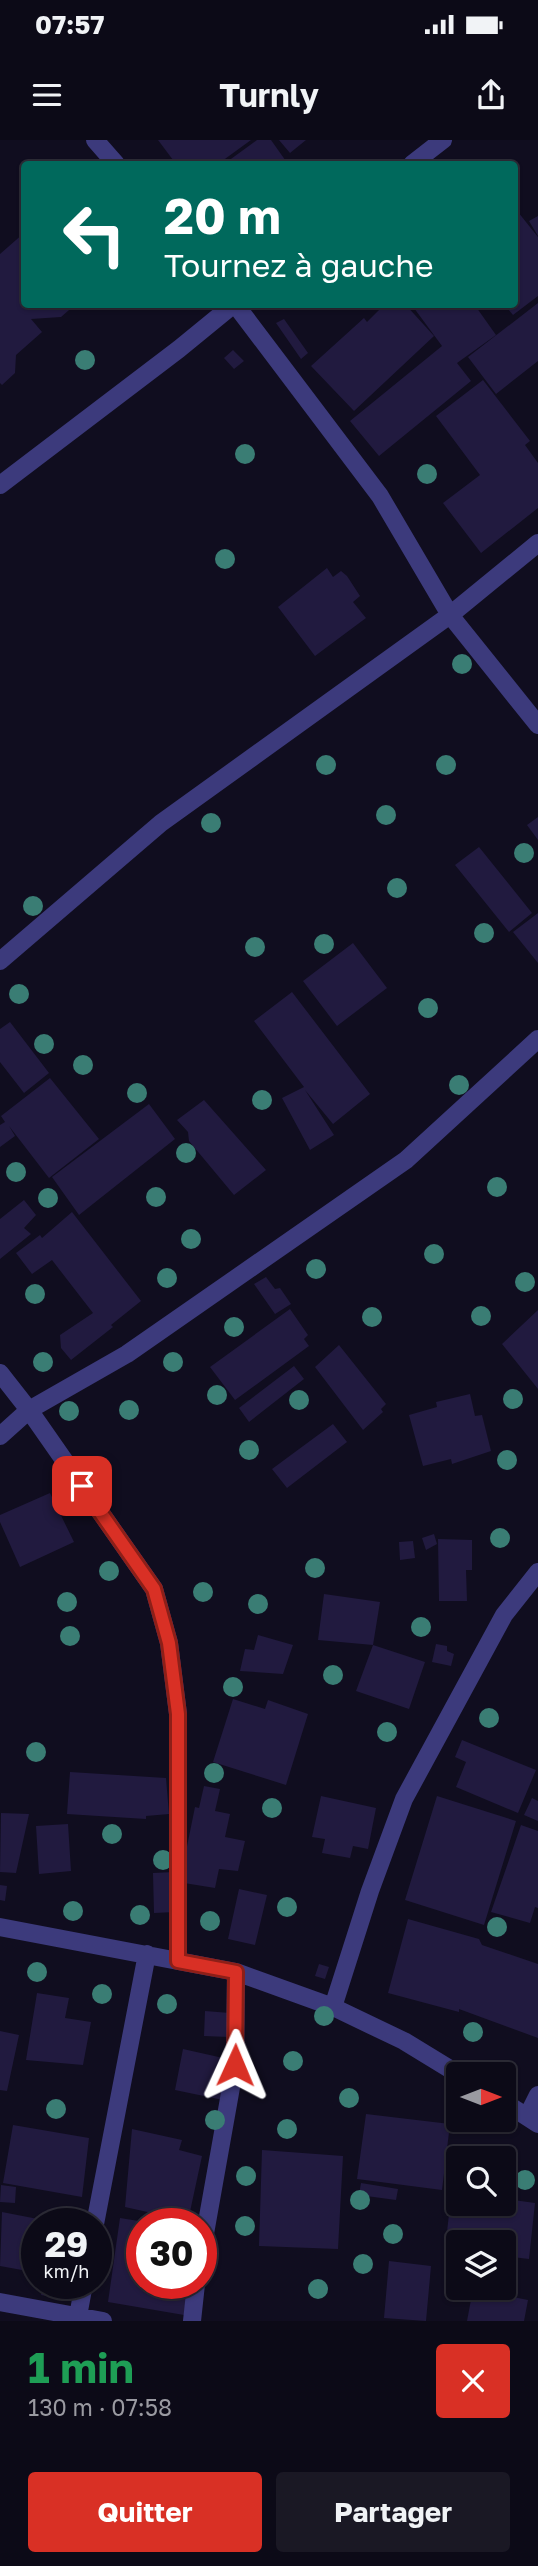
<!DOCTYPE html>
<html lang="fr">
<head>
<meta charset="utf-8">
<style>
	:root { --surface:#0c0a17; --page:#1a1824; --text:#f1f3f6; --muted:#9a9aa1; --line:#2c2b36; --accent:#d93025 }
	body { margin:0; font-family:"Golos Text",sans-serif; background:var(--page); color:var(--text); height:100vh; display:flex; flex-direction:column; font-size:26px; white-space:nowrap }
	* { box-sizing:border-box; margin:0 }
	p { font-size:23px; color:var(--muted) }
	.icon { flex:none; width:38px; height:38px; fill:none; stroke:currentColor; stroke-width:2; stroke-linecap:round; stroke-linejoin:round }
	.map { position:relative; height:2181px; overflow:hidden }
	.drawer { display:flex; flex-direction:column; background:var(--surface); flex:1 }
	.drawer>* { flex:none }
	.hud { position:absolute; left:21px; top:21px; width:497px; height:147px; border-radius:7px; box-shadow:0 2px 5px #0004,0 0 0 2px var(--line); background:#00695c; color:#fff; overflow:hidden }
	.needle { width:46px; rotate:90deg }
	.buttons { position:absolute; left:446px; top:1922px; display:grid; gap:14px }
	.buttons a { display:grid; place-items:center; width:70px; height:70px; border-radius:7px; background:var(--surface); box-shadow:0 2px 5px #0004,0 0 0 2px var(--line); font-size:35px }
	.speed { position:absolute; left:21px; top:2068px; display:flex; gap:14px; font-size:35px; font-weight:700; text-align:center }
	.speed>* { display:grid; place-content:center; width:91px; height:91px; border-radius:50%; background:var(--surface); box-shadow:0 2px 5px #0004,0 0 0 2px var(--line); line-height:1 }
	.speed small { font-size:18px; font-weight:400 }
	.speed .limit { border:10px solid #d22; background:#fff; color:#111 }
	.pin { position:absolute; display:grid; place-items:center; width:60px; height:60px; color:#fff; margin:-30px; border-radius:14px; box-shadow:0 4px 10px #0006 }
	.me { position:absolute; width:77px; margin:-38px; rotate:1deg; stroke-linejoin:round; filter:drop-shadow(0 0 5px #0008) }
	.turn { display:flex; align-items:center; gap:24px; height:147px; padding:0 28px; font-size:32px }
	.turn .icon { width:91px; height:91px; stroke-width:2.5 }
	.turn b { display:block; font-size:49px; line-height:60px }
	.round { display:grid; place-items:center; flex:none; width:74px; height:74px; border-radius:7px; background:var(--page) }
	.head { display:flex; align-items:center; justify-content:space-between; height:119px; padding:0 28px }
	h1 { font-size:42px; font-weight:700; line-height:52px; color:#1e9e55 }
	.primary-button { display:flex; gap:14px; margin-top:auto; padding:14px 28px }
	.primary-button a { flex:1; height:80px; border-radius:7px; background:var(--accent); color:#fff; font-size:28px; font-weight:700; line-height:80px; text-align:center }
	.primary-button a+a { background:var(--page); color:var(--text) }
	.status { display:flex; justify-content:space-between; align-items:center; height:49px; padding:0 35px; background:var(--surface); direction:ltr }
	.status svg { height:19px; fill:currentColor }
	header { display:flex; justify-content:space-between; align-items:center; height:91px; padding:0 28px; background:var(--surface); font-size:32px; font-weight:700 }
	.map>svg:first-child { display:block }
	.building { fill:#211a3f }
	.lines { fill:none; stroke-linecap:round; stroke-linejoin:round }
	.minor { stroke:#3c3a7c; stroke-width:18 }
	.tree { fill:#3a7d74 }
	.route-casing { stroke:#8d1f18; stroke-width:18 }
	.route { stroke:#d93025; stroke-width:12 }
</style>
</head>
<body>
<div class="status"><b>07:57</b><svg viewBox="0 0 49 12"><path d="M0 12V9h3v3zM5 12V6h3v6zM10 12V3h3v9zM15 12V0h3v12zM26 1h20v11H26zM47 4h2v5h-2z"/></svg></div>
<header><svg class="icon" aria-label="menu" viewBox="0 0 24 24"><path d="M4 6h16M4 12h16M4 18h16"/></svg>Turnly<svg class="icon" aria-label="share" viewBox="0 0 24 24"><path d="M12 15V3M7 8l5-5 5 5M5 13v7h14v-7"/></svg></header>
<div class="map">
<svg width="538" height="2181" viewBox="0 0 538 2181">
	<rect width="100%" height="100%" fill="#100d1f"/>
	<path class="building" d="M158,0H251L218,24H176Z
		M257,0H271L288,24H224Z
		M279,0H306L290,13Z
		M514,67L538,97V156L513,175L504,164H514Z
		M538,76V96L529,81Z
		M24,93V164H76L61,177L31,179L42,192L16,215L15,233L2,245L0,243V114Z
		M538,163V221L496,254L468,217Z
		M385,164H405L434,196L354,271L311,226L364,178L367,182Z
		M411,164H474L496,195L457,223L471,241L379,316L350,281L442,206Z
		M284,179L308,213L301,219L276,183Z
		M233,210L244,221L234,229L224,218Z
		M483,240L530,301L525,305L538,323V368L481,413L443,363L480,335L436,276Z
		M327,428L333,437L341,431L347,436L360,456L353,462L366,478L315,516L278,467Z
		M538,677V700L527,685Z
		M479,707L532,773L509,792L455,725Z
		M538,773V823L513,792Z
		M353,803L387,848L337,886L303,841Z
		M292,852L370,954L333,984L305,950L334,995L310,1010L282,958L304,947L254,881Z
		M10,882L49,933L24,953L0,922V889Z
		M50,938L99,999L49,1038L9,986L15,996L0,1007V985L5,982L1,976Z
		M204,960L266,1030L234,1055L189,1001L188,992L177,980Z
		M149,964L175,999L79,1075L52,1037Z
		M24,1060L36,1075L24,1088L31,1094L0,1119V1079Z
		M72,1072L141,1161L111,1185L113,1187L71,1220L61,1208L60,1195L93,1173L52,1120L32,1134L16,1113L40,1095L42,1098Z
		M266,1137L275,1149L280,1148L291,1164L275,1174L254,1144Z
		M290,1169L308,1195L304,1199L309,1206L235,1260L210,1227Z
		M538,1170V1249L502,1204Z
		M339,1205L386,1264L381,1269L383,1272L363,1290L315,1227Z
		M294,1226L304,1239L249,1282L239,1268Z
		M470,1254L475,1276L482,1275L491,1311L452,1324L451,1319L423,1326L409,1275L437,1267L436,1262Z
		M333,1284L347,1302L287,1348L272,1329Z
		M50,1353L74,1402L20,1427L0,1382V1375Z
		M434,1394L437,1404L426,1410L422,1398Z
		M438,1399L472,1400V1430H466L467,1461H439Z
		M413,1401L415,1418L400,1420L399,1402Z
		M324,1454L380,1462L373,1505L318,1500Z
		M258,1495L293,1505L283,1534L240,1531L245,1509L254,1510Z
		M436,1504L447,1506V1511L454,1514L451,1526L432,1522Z
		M373,1505L425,1522L409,1569L356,1551Z
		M233,1559L265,1569L268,1560L308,1574L286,1645L213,1622Z
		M462,1600L536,1630L518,1673L456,1647L466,1622L455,1617Z
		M70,1632L166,1638L169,1674L146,1676V1679L67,1674Z
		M204,1646L220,1649L215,1671L230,1674L225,1697L245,1701L238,1731L219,1729L215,1748L184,1743L182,1731L195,1667L199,1668Z
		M321,1656L376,1668L368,1709L353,1706L350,1718L322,1713L325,1699L312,1697Z
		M437,1656L516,1681L484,1785L405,1760Z
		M532,1658L538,1661V1681L524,1675Z
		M1,1673L29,1674L16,1733L0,1732Z
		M68,1684L71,1731L39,1734L36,1686Z
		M521,1685L538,1691V1768L535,1767L530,1783L491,1772Z
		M174,1732L175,1772L154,1773L153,1733Z
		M0,1745L7,1746L5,1761L0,1760Z
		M239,1749L267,1755L255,1805L228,1799Z
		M408,1779L479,1799L482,1805L538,1824V1898L459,1869V1872L388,1853Z
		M319,1824L329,1827L325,1839L315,1836Z
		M37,1853L69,1858L65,1878L91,1882L83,1925L26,1920Z
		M205,1871L230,1873L229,1897L204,1896Z
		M0,1891L19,1895L7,1951L0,1950Z
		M183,1909L232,1920L223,1960L175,1950Z
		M366,1974L450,1984L442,2050L357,2039Z
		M13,1985L89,1998L82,2057L3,2043Z
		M132,1989L182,2000L179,2010L202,2016L188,2081L125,2067Z
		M262,2010L343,2016L338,2109L259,2106Z
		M361,2043L398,2049L396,2060L359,2055Z
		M1,2045L16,2047L15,2063L0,2062Z
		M452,2047L458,2048V2063H504V2053H508L506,2059L535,2063L529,2119L504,2116V2102H458V2111L445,2110Z
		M2,2072L43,2080L42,2084H37V2112L33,2132L0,2126Z
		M120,2078L151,2083L142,2084V2144H189L184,2175L108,2162Z
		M96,2106L113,2111L107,2128L96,2124Z
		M389,2121L431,2126L426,2181L384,2178Z
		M43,2144H54L52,2157L41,2155Z
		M473,2149L528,2160L524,2181H467Z"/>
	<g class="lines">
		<path class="minor" d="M95,0L116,24
			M412,24L443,0
			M235,164L380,356L450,475L538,585
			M0,345L179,209L234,164
			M0,821L161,683L450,475L538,403
			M0,1233L29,1270L0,1296
			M0,1787L236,1832L235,1925L201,2116
			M178,1820V1574L169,1503L154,1449L29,1270L127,1214L406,1020L538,899
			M236,1832L333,1867L404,1901L458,1934
			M333,1867L370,1751L404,1659L504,1475L538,1432
			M504,1962L538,1984
			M527,1977L538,1955
			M95,2084L147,1814
			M0,2162L103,2181
			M78,2176L84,2144
			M192,2181L196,2144"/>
	</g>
	<g class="tree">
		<circle cx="85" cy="220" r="10"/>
		<circle cx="245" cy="314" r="10"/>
		<circle cx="427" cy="334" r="10"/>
		<circle cx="225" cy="419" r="10"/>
		<circle cx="462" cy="524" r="10"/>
		<circle cx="326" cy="625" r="10"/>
		<circle cx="446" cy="625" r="10"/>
		<circle cx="386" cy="675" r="10"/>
		<circle cx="211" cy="683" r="10"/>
		<circle cx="524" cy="713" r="10"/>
		<circle cx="397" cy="748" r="10"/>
		<circle cx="33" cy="766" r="10"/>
		<circle cx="484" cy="793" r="10"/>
		<circle cx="324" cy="804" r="10"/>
		<circle cx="255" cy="807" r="10"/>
		<circle cx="19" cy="854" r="10"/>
		<circle cx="428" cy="868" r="10"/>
		<circle cx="44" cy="904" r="10"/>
		<circle cx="83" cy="925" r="10"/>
		<circle cx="459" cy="945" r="10"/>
		<circle cx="137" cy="953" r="10"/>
		<circle cx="262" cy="960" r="10"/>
		<circle cx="186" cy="1013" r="10"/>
		<circle cx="16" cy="1032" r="10"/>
		<circle cx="497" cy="1047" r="10"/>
		<circle cx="156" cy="1057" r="10"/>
		<circle cx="48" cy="1058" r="10"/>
		<circle cx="191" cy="1099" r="10"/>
		<circle cx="434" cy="1114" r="10"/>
		<circle cx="316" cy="1129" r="10"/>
		<circle cx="167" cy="1138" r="10"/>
		<circle cx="525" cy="1142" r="10"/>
		<circle cx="35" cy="1154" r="10"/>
		<circle cx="481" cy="1176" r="10"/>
		<circle cx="372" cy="1177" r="10"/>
		<circle cx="234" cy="1187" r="10"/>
		<circle cx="43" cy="1222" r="10"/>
		<circle cx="173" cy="1222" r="10"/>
		<circle cx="217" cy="1255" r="10"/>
		<circle cx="513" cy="1259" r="10"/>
		<circle cx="299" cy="1260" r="10"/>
		<circle cx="129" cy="1270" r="10"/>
		<circle cx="69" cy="1271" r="10"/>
		<circle cx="249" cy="1310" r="10"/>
		<circle cx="507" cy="1320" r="10"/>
		<circle cx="500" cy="1398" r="10"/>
		<circle cx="315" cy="1428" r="10"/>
		<circle cx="109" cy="1431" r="10"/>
		<circle cx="203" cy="1452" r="10"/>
		<circle cx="67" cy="1462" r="10"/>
		<circle cx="258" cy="1464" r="10"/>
		<circle cx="421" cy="1487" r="10"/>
		<circle cx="70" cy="1496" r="10"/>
		<circle cx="333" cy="1535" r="10"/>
		<circle cx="233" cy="1547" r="10"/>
		<circle cx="489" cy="1578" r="10"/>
		<circle cx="387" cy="1592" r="10"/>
		<circle cx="36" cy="1612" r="10"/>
		<circle cx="214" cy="1633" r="10"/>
		<circle cx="272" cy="1668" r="10"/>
		<circle cx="112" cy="1694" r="10"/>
		<circle cx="163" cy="1720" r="10"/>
		<circle cx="287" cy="1767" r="10"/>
		<circle cx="73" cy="1771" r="10"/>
		<circle cx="140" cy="1775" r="10"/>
		<circle cx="210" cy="1781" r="10"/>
		<circle cx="497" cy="1787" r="10"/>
		<circle cx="37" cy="1832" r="10"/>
		<circle cx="102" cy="1854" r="10"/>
		<circle cx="167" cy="1864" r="10"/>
		<circle cx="324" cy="1876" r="10"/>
		<circle cx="473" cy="1892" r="10"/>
		<circle cx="293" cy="1921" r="10"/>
		<circle cx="349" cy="1958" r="10"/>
		<circle cx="56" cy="1969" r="10"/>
		<circle cx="215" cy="1980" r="10"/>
		<circle cx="287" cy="1989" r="10"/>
		<circle cx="246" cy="2036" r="10"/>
		<circle cx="525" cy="2040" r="10"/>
		<circle cx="360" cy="2060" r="10"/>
		<circle cx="245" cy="2086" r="10"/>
		<circle cx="393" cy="2094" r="10"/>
		<circle cx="363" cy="2124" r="10"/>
		<circle cx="318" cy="2149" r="10"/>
	</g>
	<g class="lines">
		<defs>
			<path id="route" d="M82,1346L154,1449L169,1503L178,1574V1821L236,1832L235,1925"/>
		</defs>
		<use href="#route" class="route-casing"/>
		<use href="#route" class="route"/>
	</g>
</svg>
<div class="buttons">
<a><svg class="needle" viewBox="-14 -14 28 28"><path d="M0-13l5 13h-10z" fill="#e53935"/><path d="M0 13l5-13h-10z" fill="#9a9aa1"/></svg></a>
<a><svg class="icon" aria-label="search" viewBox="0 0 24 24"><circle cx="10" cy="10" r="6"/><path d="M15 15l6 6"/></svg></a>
<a><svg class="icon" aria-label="layers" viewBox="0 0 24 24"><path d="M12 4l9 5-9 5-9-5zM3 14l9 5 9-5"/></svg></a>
</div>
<div class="speed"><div>29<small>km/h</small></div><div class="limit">30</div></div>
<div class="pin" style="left:82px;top:1346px;background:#d93025"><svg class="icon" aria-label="arrive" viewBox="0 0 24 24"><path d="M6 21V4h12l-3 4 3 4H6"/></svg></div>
<svg class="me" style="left:235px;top:1925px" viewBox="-20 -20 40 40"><path d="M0-17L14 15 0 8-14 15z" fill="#d93025" stroke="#fff" stroke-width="4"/></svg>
<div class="hud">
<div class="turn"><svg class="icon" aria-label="left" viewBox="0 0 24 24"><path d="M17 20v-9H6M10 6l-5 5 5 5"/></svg><div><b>20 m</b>Tournez à gauche</div></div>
</div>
</div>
<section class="drawer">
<div class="head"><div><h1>1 min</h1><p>130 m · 07:58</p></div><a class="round" style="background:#d93025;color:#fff"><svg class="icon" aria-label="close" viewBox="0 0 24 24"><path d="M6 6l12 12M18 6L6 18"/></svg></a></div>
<div class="primary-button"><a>Quitter</a><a>Partager</a></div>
</section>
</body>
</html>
